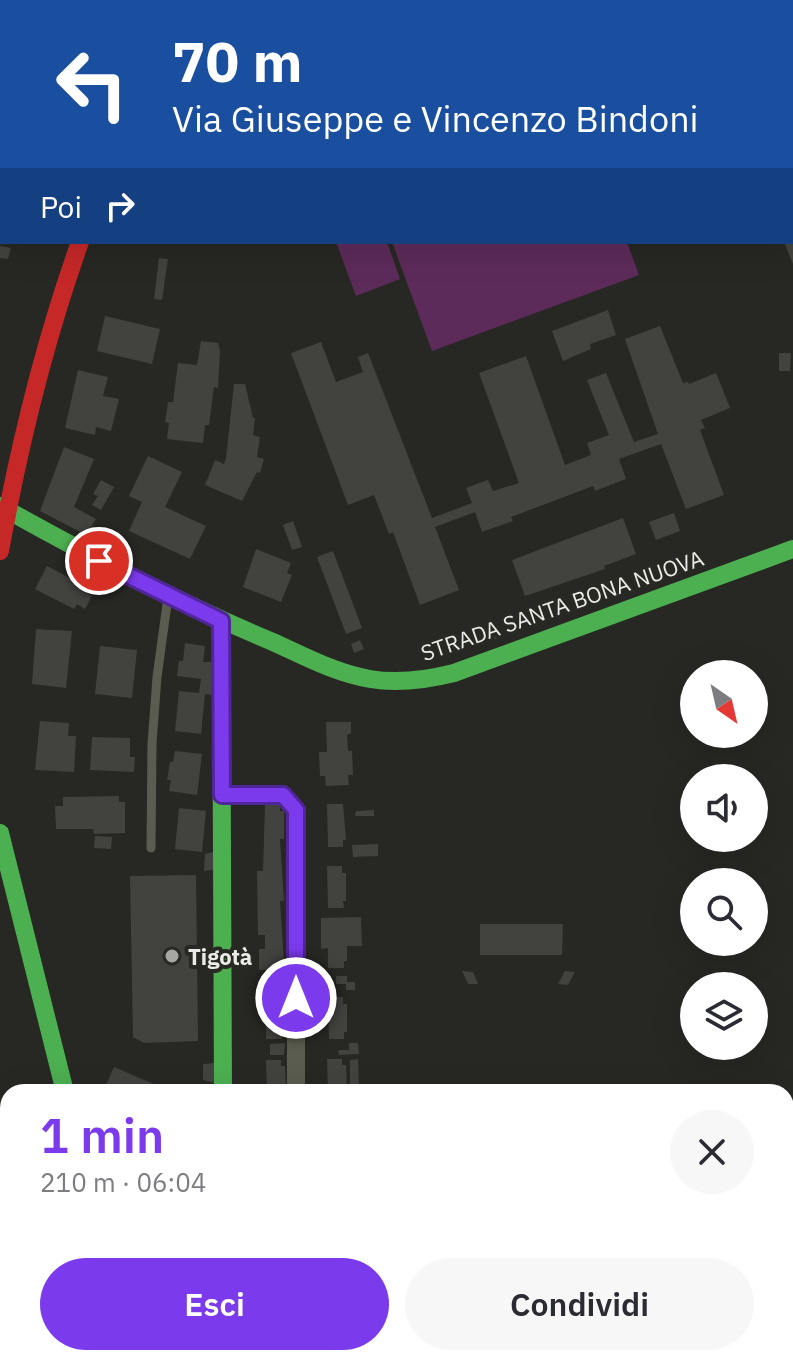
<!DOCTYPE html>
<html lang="it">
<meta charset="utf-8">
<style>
body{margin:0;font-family:"IBM Plex Sans",sans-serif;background:#f7f7f7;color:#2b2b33;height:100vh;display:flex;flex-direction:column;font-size:30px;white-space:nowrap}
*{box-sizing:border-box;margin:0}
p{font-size:26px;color:#7c7c81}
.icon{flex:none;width:44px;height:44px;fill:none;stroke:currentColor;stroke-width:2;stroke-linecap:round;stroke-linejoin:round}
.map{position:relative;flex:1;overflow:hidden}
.details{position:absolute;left:0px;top:1084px;width:794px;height:282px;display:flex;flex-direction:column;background:#fff;border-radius:24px 24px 0 0;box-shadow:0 8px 32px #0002}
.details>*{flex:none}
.guide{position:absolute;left:0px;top:0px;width:794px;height:244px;box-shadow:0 8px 32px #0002;background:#1a4fa0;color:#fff;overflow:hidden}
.needle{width:52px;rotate:146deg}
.controls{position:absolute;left:680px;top:660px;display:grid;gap:16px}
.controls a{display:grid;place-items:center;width:88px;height:88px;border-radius:50%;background:#fff;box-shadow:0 8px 32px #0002;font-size:40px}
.pin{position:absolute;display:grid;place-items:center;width:68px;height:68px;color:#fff;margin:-34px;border:4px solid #fff;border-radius:50%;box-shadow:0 2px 8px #0007}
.me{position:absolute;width:88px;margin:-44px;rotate:0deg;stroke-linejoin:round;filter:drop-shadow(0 0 6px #0008)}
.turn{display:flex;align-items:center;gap:28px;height:168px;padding:0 40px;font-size:36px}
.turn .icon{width:104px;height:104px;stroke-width:2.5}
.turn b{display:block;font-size:56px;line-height:68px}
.then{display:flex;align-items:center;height:76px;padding:0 40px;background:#0003;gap:16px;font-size:30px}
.round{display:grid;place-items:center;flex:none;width:84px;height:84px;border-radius:42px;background:#f7f7f7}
.summary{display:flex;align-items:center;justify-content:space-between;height:136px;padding:0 40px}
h1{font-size:48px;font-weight:600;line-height:60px;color:#7c3aed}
.primary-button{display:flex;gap:16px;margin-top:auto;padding:16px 40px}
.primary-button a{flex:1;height:92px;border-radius:48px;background:#7c3aed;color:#fff;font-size:32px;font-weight:600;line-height:92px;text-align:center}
.primary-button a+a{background:#f7f7f7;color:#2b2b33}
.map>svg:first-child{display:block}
</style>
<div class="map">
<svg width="793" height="1365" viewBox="0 0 793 1365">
<defs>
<pattern id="forest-crowns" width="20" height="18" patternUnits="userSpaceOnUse" patternTransform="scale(2)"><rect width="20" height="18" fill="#5d2b5a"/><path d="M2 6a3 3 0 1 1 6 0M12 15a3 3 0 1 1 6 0" fill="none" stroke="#744a72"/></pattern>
</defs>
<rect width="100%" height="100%" fill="#272823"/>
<!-- forest -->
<polygon fill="url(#forest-crowns)" points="379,1358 471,1358 494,1365 376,1365"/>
<!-- park -->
<g fill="#5d2b5a">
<polygon points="336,242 387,242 400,279 356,296"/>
<polygon points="392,242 627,242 639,275 432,351"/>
</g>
<!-- building -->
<g fill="#42423f">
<polygon points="784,242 793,242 793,264"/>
<polygon points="0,246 11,248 8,259 0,258"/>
<polygon points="159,258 168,259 162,300 154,299"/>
<polygon points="608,310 616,335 590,344 591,349 563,361 552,331"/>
<polygon points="105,316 160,329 152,364 97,351"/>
<polygon points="660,326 683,383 688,382 689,384 716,373 730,408 701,420 705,428 700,430 724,495 686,509 661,444 619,459 626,479 595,491 593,486 511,517 513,521 482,532 475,512 435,527 459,590 420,605 393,532 389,534 374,495 348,505 291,353 321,342 336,382 363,372 358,357 368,353 432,518 472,503 466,488 488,480 493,491 519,483 479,373 526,356 565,465 591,455 587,443 609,435 587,380 606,373 634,442 658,434 625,339"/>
<polygon points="201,341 218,343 220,351 218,388 214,387 209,425 205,425 203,443 167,439 169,423 165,422 168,402 173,402 178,363 197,365"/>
<polygon points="779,353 791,353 790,371 779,371"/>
<polygon points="78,370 108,377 103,396 119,399 111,431 96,427 95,435 65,428"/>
<polygon points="234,384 245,384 253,418 255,418 253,435 260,437 257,457 264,459 260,473 257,472 242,501 205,485 215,460 224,464 226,458"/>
<polygon points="64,447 94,459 74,507 96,519 86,535 40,511"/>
<polygon points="148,456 182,472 165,507 206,526 190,559 129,531 142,502 129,496"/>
<polygon points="101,480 114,487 101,510 92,505 98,496 93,494"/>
<polygon points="674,513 680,531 656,540 649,522"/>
<polygon points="623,518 636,554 604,566 605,569 525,596 512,560"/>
<polygon points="293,521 302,547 292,550 283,525"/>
<polygon points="256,549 291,563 287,573 292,575 281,602 243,587"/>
<polygon points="333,551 362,628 346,634 317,557"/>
<polygon points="47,566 85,586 83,591 92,596 85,609 77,604 74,609 35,589"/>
<polygon points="495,627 499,638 486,642 483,631"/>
<polygon points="36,629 72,631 66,688 32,684"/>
<polygon points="360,640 364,649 354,653 351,644"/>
<polygon points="185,643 205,646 203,662 212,662 212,695 205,694 201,734 175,731 179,691 199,693 201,679 177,676 179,661 183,661"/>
<polygon points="100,646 137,650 132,698 95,694"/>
<polygon points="40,721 69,723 68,736 76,736 74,772 35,770"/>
<polygon points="326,722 351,722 351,733 347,735 348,751 352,751 353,775 348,775 349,785 326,786 325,776 320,776 319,752 327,752"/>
<polygon points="92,737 130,738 130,757 135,757 134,772 90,770"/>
<polygon points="175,751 202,754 197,795 169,791 171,780 167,780 170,762 173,762"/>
<polygon points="119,796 119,802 125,802 125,833 94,834 93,829 56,829 55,806 63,806 63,797"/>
<polygon points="265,804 280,804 280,811 284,811 284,839 280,839 284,901 280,901 284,963 282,963 281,970 259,970 259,949 265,949 265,935 258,935 257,871 263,871"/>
<polygon points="327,804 343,804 346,840 343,840 343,847 328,847"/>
<polygon points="179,808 206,811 202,852 175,849"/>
<polygon points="374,810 374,816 355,816 356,811"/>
<polygon points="95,836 112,837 111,849 94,848"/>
<polygon points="378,844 378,856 353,857 352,845"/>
<polygon points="213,852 213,870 204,871 205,854"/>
<polygon points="327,866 342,866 342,873 346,873 346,901 343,901 344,908 328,908"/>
<polygon points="196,875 198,1041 144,1043 133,1037 130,876"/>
<polygon points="361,917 362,946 347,946 347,961 344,961 344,968 328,968 328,948 321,949 321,918"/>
<polygon points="480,924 563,924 562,955 480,955"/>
<polygon points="462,971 473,972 478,984 468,984"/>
<polygon points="565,971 575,972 568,985 558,984"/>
<polygon points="336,976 347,976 347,982 355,982 355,990 346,990 346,984 336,984"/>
<polygon points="288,977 289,990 280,989 280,1004 284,1004 285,1032 282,1032 282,1039 266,1039 267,978"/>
<polygon points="343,997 343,1004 347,1004 347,1032 344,1032 344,1039 329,1039 328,998"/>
<polygon points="285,1043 284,1055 270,1055 270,1044"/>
<polygon points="349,1043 358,1043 359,1054 339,1055 338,1050 349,1050"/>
<polygon points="327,1059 342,1059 342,1065 346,1065 347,1092 328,1092"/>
<polygon points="358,1059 359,1084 350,1086 350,1060"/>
<polygon points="266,1060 281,1060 281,1066 285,1066 286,1092 267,1092"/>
<polygon points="215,1063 215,1083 203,1080 203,1064"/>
<polygon points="114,1067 149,1082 174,1092 103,1092"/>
<rect x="121" y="1358" width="34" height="7"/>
<polygon points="175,1358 215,1358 203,1365 175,1365"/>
<polygon points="259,1358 278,1359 278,1365 259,1365"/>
</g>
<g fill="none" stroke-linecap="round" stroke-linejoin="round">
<!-- lane -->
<polyline stroke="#5a5c50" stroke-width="9" points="151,848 152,744 157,677 168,597"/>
<!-- street -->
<g stroke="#5a5c50" stroke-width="18">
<polyline points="792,57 793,50"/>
<polyline points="792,70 793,77"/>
<polyline points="222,795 283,795 296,810 296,1092"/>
<polyline points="226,1358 226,1363"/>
</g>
<!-- fast -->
<g stroke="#4caf50" stroke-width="18">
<path d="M0 506C89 556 179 603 273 642 304 656 335 673 370 679 398 684 426 680 454 673L793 549"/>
<polyline points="221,621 223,1092"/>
<polyline points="0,833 65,1092"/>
<polyline points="74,1365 75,1358"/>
</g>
<!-- slow -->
<polyline stroke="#ffc107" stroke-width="18" points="170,2 171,0"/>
<!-- jam -->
<path stroke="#c62828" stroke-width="18" d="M0 551C19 446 44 343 80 242"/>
</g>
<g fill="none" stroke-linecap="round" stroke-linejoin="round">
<defs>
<polyline id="route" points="99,561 221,621 222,795 283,795 296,810 296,998"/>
</defs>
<!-- route casing -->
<use href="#route" stroke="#51269a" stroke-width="20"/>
<!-- route -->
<use href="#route" stroke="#7c3aed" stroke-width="14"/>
</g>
<!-- markers -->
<circle fill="#a6a7a2" stroke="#282922" stroke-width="3" cx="172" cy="956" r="8"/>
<g text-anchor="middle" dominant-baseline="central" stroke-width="8" stroke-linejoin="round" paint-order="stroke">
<!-- street labels -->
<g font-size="22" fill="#ebece7" stroke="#282922">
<text transform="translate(562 605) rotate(-19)">STRADA SANTA BONA NUOVA</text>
</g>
<!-- poi labels -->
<g font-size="22" font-weight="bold" fill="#ebece7" stroke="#282922" text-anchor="start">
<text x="188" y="956">Tigotà</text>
</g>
</g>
</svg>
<div class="controls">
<a><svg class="needle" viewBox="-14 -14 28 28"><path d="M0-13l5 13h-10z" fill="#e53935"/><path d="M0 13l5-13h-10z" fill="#7c7c81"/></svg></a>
<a><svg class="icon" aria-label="sound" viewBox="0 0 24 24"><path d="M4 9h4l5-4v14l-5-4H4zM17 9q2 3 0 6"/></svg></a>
<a><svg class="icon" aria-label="search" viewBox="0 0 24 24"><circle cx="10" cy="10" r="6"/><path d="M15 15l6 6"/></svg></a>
<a><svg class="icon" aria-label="layers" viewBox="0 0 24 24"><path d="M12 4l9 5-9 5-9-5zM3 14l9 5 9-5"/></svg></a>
</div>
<div class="pin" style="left:99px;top:561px;background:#d93025"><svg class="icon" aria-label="arrive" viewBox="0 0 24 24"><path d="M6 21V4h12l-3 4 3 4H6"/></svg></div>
<svg class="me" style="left:296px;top:998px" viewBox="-20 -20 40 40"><circle r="17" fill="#7c3aed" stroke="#fff" stroke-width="3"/><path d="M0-11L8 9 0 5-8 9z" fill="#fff"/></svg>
<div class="guide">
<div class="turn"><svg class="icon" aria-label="left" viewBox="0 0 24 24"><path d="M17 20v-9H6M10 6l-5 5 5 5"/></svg><div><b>70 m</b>Via Giuseppe e Vincenzo Bindoni</div></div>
<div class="then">Poi<svg class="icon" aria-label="right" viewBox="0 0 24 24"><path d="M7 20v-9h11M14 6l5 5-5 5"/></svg></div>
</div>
<section class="details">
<div class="summary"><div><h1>1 min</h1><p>210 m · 06:04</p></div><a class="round"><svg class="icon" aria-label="close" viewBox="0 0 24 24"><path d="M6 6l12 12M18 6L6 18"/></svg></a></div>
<div class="primary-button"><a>Esci</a><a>Condividi</a></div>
</section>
</div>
